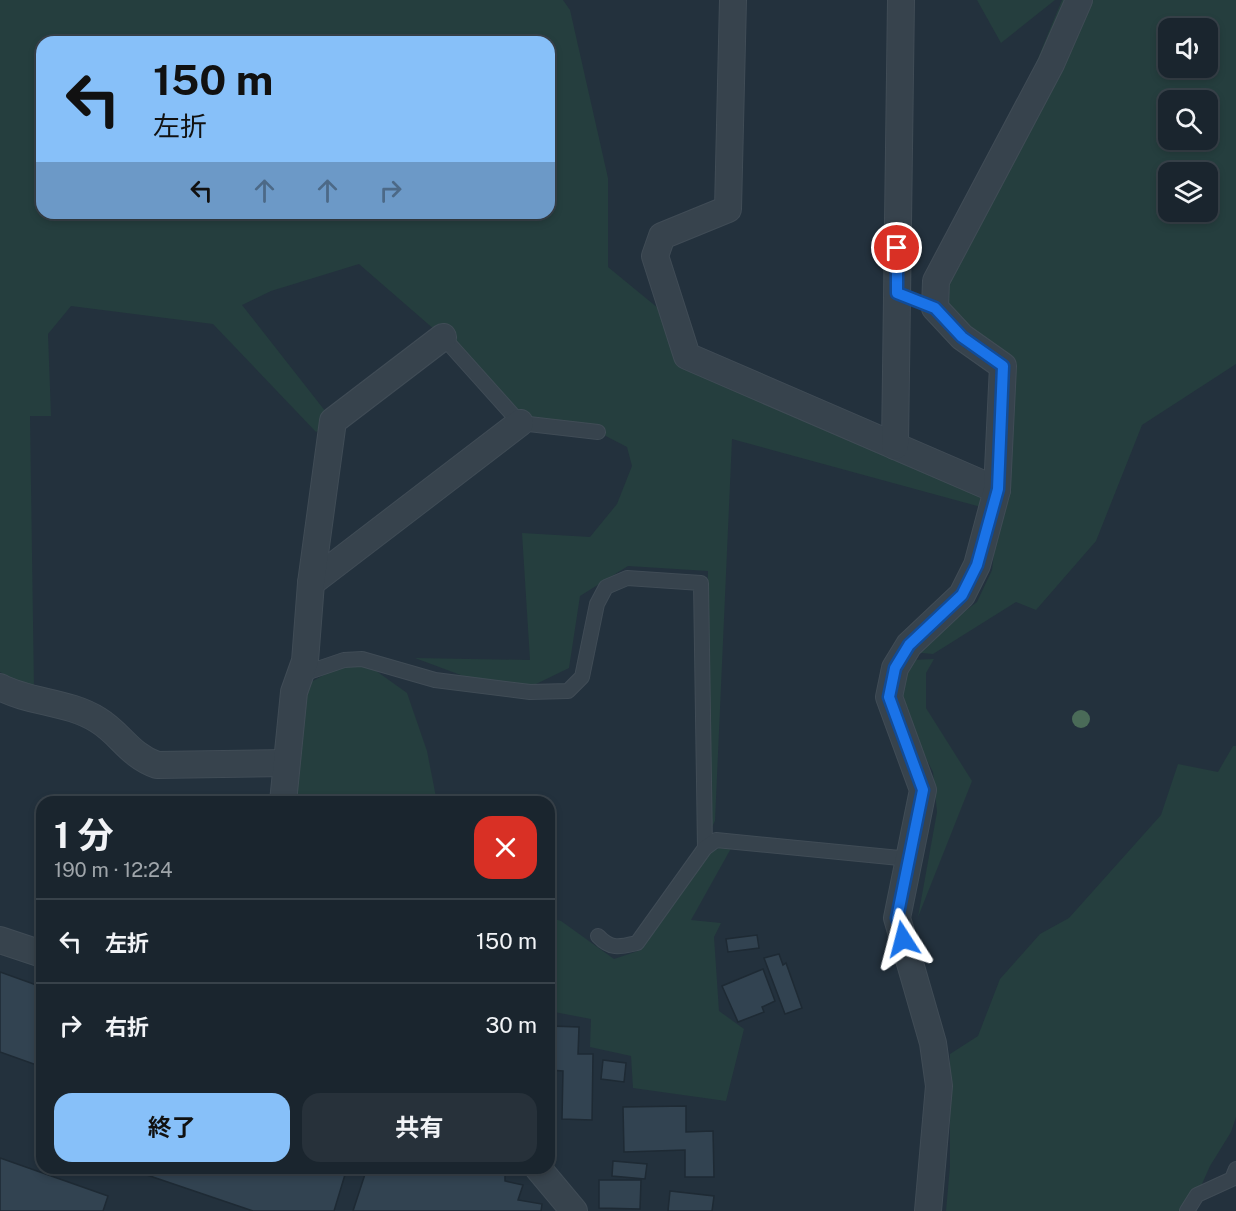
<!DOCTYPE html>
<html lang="ja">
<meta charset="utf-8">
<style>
body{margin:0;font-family:"Public Sans","Noto Sans JP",sans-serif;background:#27313a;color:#f1f3f6;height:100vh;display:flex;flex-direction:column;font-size:22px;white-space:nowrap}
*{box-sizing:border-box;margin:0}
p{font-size:20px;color:#9fa5aa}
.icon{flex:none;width:33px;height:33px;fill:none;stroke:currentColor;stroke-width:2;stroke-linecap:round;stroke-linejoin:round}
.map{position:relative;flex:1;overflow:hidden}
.drawer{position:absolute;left:36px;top:796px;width:519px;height:378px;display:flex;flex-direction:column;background:#1a252e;border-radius:18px;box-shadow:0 3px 9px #0003,0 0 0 2px #38424a}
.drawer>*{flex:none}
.hud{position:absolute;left:36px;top:36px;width:519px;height:183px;border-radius:18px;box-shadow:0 3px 9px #0003,0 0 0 2px #38424a;background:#87c0f9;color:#111;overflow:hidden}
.buttons{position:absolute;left:1158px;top:18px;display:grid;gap:12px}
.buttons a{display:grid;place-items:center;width:60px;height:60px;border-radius:12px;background:#1a252e;box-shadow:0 3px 9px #0003,0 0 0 2px #38424a;font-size:30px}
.pin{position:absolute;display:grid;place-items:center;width:51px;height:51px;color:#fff;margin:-26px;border:3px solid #fff;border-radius:50%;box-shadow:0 2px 6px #0007}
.me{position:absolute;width:66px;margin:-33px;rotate:351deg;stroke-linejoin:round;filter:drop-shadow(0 0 4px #0008)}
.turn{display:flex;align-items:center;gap:21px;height:126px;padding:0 18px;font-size:27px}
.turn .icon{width:78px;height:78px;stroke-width:2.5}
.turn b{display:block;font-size:42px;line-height:51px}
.lanes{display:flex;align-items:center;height:57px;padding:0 18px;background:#0003;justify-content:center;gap:30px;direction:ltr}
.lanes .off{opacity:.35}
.round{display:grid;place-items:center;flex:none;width:63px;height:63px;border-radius:18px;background:#27313a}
.overview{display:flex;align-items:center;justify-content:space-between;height:102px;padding:0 18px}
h1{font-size:36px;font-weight:700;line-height:45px}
.primary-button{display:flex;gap:12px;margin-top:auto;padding:12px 18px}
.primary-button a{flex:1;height:69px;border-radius:18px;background:#87c0f9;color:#111;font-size:24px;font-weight:700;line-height:69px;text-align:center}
.primary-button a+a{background:#27313a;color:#f1f3f6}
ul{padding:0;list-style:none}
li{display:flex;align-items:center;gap:18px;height:84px;padding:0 18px;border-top:2px solid #38424a}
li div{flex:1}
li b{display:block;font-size:22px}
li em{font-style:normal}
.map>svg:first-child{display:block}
</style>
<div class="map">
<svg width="1236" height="1211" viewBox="0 0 1236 1211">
<rect width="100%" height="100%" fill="#23313d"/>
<!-- green -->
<g fill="#253e3e" fill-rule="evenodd">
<path d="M0 0H563L570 10 608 178V267L675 322 687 356 980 482 981 507 732 439 715 821 705 841 703 715 708 571 628 566 580 596 569 668 534 685 466 677 415 658 530 660 522 533 590 537 617 504 632 466 627 447 598 432 522 423 443 337 359 264 271 291 242 305 333 421 316 432 213 324 71 306 48 334 51 416H30L34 690 0 672ZM42 42H549V213H42Z"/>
<polygon points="977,0 1055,0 1001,43"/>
<path d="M1062 0H1236V364L1142 425 1096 541 1036 610 1016 602 933 654 912 652 977 602 992 570 1016 365 935 308ZM1168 28H1208V68H1168ZM1168 100H1208V140H1168ZM1168 172H1208V212H1168Z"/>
<polygon points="934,659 926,673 926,708 972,781 918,917 937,812 933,772 907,721 898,693 911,660"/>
<polygon points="342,665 372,668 407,693 427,751 437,802 283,802 297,720 311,682"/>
<polygon points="1233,746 1236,746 1236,1117 1231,1132 1210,1166 1190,1211 946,1211 950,1166 950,1054 978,1036 1000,979 1040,934 1069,918 1161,815 1178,764 1218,772"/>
<polygon points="734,843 691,920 721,923 714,937 719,1011 744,1029 726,1101 633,1088 631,1056 590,1047 591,1019 549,1011 549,917 561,921 614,959 641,950 707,853"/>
</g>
<!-- building -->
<g fill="#324351" stroke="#1e2a34" stroke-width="1.5">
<polygon points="757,935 759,948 728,952 726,939"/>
<polygon points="779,954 783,965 786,963 802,1008 785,1014 764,958"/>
<polygon points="763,969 775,1001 762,1007 764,1012 738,1022 722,986"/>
<polygon points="0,972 42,987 42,1067 0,1052"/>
<polygon points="549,1026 579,1027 578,1054 593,1054 592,1120 562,1119 563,1071 549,1070"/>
<polygon points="603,1060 626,1063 624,1082 601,1079"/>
<polygon points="686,1106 686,1132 713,1131 714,1177 685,1177 685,1150 624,1152 623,1107"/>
<polygon points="0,1158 108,1196 103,1211 0,1211"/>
<polygon points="613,1161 647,1164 645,1179 612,1176"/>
<polygon points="146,1168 347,1168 334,1211 253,1211 144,1174"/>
<polygon points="367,1168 505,1168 505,1181 523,1185 518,1200 542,1204 541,1211 353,1211"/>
<polygon points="599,1180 641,1180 640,1209 599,1208"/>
<polygon points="670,1191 714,1196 712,1211 668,1211"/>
</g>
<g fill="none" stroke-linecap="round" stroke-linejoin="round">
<defs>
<g id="lane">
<polyline points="443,337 520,423 598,432"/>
<polyline points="300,675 344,660 362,659 435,680 530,692 568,691 582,677 597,604 606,587 627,578 701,583 705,848"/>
<path d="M598 936C611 950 620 947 637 943L705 848 716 840 910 859"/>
<polyline points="1187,1211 1197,1195 1232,1179 1236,1169"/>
</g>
<g id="street">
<polyline points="733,0 728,209 662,236 655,256 687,356 997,490"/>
<polyline points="895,446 901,0"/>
<polyline points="311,583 520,423"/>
<path d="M0 687C30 703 68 701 98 720 121 734 129 755 157 765L286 763"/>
<polyline points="283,802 294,692 305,661 311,583 333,421 443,337"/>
<polyline points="0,940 42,954"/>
<polyline points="538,1168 574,1211"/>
<polyline points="928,1211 939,1086 933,1043 897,918 923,790 889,697 895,668 909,645 962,595 977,565 997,490 1003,366 962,337 935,308 936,281 1051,64 1079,0"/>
</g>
</defs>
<!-- lane casing -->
<use href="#lane" stroke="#404c56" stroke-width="16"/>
<!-- street casing -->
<use href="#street" stroke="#404c56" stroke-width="28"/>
<!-- lane -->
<use href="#lane" stroke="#37434d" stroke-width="14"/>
<!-- street -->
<use href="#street" stroke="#37434d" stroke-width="26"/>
</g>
<!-- trees -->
<circle fill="#4a6b58" cx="1081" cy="719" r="9"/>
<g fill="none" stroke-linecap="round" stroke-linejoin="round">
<defs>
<polyline id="route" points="897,248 897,293 935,308 962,337 1003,366 998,489 977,565 962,595 909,645 895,668 889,697 923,790 897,918 903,939"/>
</defs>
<!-- route casing -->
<use href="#route" stroke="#114b97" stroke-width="15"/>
<!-- route -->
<use href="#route" stroke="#1a73e8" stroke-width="10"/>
</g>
</svg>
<div class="buttons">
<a><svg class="icon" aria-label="sound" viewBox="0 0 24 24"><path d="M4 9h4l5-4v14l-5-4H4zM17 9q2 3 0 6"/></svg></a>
<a><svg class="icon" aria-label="search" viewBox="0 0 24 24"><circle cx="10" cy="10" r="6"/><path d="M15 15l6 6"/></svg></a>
<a><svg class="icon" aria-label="layers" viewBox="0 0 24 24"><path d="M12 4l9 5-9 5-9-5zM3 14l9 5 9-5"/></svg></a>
</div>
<div class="pin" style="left:897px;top:248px;background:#d93025"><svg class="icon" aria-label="arrive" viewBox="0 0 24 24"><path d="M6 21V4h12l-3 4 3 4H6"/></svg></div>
<svg class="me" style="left:903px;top:939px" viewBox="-20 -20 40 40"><path d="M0-17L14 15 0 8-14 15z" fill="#1a73e8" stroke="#fff" stroke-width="4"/></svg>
<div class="hud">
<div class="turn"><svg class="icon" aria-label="left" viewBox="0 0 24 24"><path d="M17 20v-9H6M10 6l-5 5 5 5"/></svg><div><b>150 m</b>左折</div></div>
<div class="lanes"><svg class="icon" aria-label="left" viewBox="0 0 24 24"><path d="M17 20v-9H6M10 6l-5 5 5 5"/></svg><svg class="icon off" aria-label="ahead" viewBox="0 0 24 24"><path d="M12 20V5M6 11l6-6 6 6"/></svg><svg class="icon off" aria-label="ahead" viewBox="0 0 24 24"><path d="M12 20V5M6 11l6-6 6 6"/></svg><svg class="icon off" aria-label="right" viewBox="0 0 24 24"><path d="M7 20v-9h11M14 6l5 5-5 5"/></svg></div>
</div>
<section class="drawer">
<div class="overview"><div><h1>1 分</h1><p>190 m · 12:24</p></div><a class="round" style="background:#d93025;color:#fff"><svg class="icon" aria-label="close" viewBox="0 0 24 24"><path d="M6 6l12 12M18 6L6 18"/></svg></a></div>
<ul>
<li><svg class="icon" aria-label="left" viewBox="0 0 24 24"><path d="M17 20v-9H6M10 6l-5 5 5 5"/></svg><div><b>左折</b></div><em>150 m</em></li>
<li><svg class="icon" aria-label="right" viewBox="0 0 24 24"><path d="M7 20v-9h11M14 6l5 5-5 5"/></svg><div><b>右折</b></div><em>30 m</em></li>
</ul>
<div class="primary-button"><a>終了</a><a>共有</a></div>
</section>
</div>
